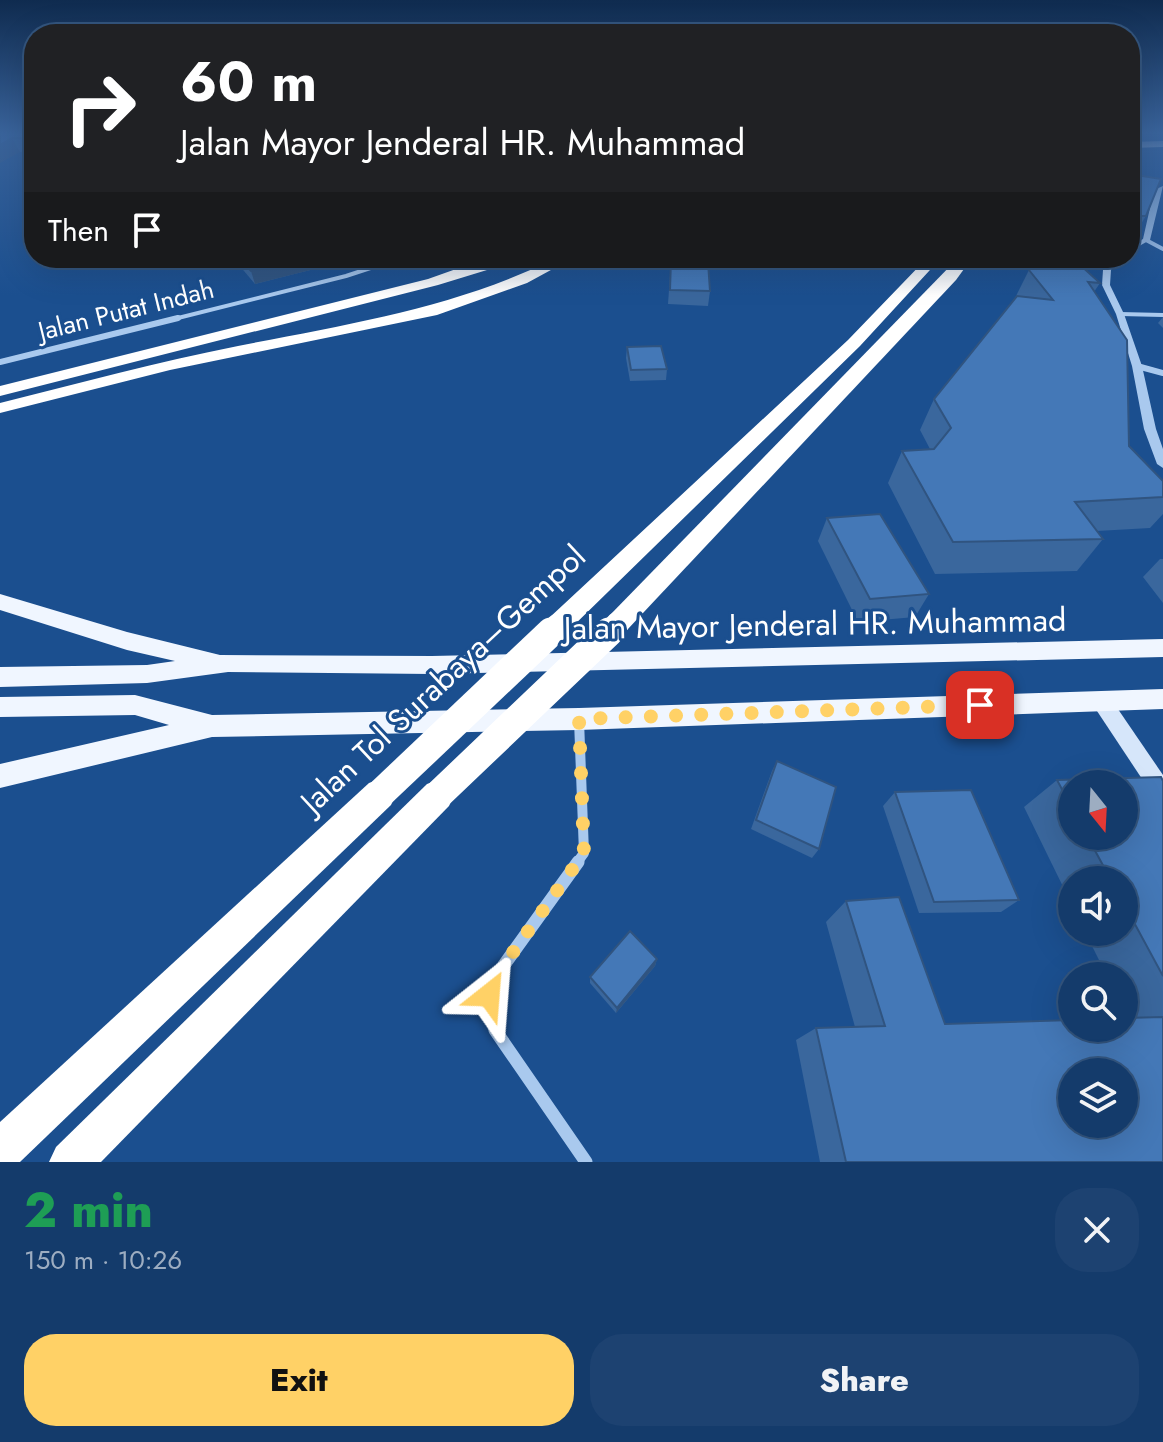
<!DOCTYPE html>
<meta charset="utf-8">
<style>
body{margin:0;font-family:Jost,sans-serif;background:#1d4271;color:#f1f3f6;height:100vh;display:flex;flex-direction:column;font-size:30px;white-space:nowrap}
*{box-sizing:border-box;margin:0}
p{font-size:26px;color:#9dadc1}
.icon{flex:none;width:44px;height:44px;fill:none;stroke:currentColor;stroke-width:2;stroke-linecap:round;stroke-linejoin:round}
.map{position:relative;height:1162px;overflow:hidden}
.details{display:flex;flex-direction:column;background:#143b6b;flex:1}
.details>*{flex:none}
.hud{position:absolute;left:24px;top:24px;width:1116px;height:244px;border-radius:32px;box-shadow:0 8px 32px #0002,0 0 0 2px #33557e;background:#202124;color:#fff;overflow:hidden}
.needle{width:52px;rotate:162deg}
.tools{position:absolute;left:1058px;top:770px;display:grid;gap:16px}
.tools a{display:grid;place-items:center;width:80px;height:80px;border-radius:50%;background:#143b6b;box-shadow:0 8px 32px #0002,0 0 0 2px #33557e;font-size:40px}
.pin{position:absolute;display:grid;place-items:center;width:68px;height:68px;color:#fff;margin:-34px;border-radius:16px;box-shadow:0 4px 12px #0006}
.me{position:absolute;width:88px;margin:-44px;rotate:28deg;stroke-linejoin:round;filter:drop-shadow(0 0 6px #0008)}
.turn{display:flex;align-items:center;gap:28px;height:168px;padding:0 24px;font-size:36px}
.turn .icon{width:104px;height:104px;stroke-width:2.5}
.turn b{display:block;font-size:56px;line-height:68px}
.then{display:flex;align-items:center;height:76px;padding:0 24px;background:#0003;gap:16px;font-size:30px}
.round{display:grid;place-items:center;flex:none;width:84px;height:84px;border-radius:32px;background:#1d4271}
.head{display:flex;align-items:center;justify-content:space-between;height:136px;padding:0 24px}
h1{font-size:48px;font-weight:800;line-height:60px;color:#1e9e55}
.cta{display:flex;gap:16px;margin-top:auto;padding:16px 24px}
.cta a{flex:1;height:92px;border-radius:32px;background:#ffd166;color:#111;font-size:32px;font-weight:800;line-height:92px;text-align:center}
.cta a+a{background:#1d4271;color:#f1f3f6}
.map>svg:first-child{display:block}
</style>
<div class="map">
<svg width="1163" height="1162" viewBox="0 0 1163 1162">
<rect width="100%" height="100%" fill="#1b4f8f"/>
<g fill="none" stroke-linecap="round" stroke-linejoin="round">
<!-- minor-far3 -->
<g stroke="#a9c9ee" stroke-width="4">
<polyline points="1146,240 1163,249"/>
<polyline points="1120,314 1163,315"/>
<polyline points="170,320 346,276 401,258"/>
</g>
<!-- minor-far2 -->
<g stroke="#a9c9ee" stroke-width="6">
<polyline points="0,362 178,318"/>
<polyline points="1137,366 1163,373"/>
</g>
<!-- minor-far1 -->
<polyline stroke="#a9c9ee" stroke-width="10" points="576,864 584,853 579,720"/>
<!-- minor -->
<polyline stroke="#a9c9ee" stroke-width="13" points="578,862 491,983 489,1007 495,1030 586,1162"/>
<!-- tertiary -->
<g fill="#a9c9ee" fill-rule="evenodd">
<polygon points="1163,186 1150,240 1130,251 1130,246 1143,239 1154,190"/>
<polygon points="1109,258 1117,258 1111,270 1110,285 1124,314 1142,366 1156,429 1163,449 1163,468 1157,464 1144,429 1132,366 1116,314 1102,285 1103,270"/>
</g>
<!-- secondary -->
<polygon fill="#d6e6fa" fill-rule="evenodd" points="1102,694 1109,696 1163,775 1163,803 1156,800 1095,708 1093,702 1095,696"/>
<!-- primary -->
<g fill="#f0f6ff" fill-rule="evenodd">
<polygon points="0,594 127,632 220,655 432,656 1163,639 1163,657 432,674 228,672 147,683 0,687 0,667 147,665 175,661 127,650 0,610"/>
<polygon points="1163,689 1163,709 579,730 212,737 0,788 0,764 169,725 135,715 0,717 0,697 135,695 212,715 579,708"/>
</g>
<!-- motorway -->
<g fill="#fff" fill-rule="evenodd">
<polygon points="1163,141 1163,147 1130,148 1130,142"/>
<polygon points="487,258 503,258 487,270 438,285 0,396 0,386 428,279"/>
<path d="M556 258H573L527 283 437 315 170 370 0 413V403C79 383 158 362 238 346 348 324 455 308 556 258Z"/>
<polygon points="927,258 941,258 860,346 567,632 558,635 549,632 545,625 549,618 848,340"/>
<polygon points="958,258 972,258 956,280 627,630 618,633 609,630 605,623 609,616"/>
<polygon points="380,779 391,783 396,794 391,805 20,1162 0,1162 0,1122 369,783"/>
<polygon points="438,780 449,784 454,795 449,806 101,1162 49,1162 56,1147 427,784"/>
</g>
<!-- motorway-bridge-far1 -->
<g stroke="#fff" stroke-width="23">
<polyline points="549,634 558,625"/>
<polyline points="607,634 618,623"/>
</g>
<!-- motorway-bridge -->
<g stroke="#fff" stroke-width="29">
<polyline points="380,794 551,632"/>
<polyline points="438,795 609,632"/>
</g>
</g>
<!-- wall -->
<g fill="#3a679d" fill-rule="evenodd">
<polygon points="0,132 34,132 29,152 20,152"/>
<polygon points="1130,174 1146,216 1130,241"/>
<polygon points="233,258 341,258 342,262 255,284"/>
<polygon points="671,260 710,291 708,306 668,304"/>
<polygon points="1078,263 1100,283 1094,292 1129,446 1163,481 1163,514 1150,528 1097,531 1103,539 1077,571 935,574 888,483 902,451 930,449 920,430 934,399 1015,298 1029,270"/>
<polygon points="1163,317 1163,328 1158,323"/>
<polygon points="627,347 667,369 666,380 630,381 626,358"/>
<polygon points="827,518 929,594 915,617 858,622 818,541"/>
<polygon points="1160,559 1163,559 1163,603 1143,577"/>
<polygon points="777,761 819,849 812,858 751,829 772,771"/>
<path d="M1057 780 1163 781V1162H820L796 1040 816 1028 855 1027 826 922 846 901 945 1024 1128 1018 1124 1011V976H1107L1085 932H1124V880H1072V905L1024 807ZM1072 784 1124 836H1072Z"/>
<polygon points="895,792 1019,900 1001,912 919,913 883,806"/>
<polygon points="657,959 655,966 616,1013 590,983 590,977"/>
</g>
<!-- shaded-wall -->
<g fill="#305480">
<polygon points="33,132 34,132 34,149 29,152 22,138"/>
<polygon points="12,138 20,152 0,163 0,145"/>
<polygon points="307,258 341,258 342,262 255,284 251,271"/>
<polygon points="657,959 655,966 616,1013 617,1008"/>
</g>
<!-- building -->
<g fill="#4478b7" stroke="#305480" stroke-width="2" fill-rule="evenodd">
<polygon points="0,132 33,132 22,138 12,138 0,145"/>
<polygon points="1130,174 1161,179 1146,216 1130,216"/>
<polygon points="239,258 307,258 251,271"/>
<polygon points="1036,258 1081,258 1078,263 1100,283 1088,282 1127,340 1129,446 1163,481 1163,497 1075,502 1103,539 953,542 902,451 934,449 951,428 934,399 1017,296 1053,300 1029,270"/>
<polygon points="671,260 708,262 710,291 670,290"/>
<polygon points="661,346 667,369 631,370 627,347"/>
<polygon points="880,514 929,594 870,599 827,518"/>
<polygon points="777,761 836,787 819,849 756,820"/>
<polygon points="1161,777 1163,781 1163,976 1124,904 1124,880 1111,880 1087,836 1124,836 1124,784 1072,784 1072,808 1057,780"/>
<polygon points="971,790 1019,900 934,902 895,792"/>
<path d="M899 897 945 1024 1072 1020V1028H1124V1018L1163 1017V1162H846L816 1028 885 1026 846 901ZM1072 1072H1124V1124H1072Z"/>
<polygon points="630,931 657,959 617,1008 590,977"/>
</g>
<!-- sky -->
<linearGradient id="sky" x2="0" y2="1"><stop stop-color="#0f2b4f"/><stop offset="0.45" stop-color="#39639b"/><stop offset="1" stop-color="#39639b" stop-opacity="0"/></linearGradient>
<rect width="1163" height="295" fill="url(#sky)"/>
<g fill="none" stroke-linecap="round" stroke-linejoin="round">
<!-- route -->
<polyline stroke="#ffd166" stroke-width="14" stroke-dasharray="0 25.2" points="489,995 491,983 584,853 579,719 980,705"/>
</g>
<g text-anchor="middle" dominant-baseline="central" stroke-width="6" stroke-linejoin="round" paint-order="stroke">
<!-- far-street labels -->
<g font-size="26" fill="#fff" stroke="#1b4f8f">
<text transform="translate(126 310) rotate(-14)">Jalan Putat Indah</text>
</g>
<!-- street labels -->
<g font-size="32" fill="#fff" stroke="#1b4f8f">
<text transform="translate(815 624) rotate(-1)">Jalan Mayor Jenderal HR. Muhammad</text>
<text transform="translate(443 679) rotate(-43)">Jalan Tol Surabaya–Gempol</text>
</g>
</g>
</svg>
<div class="tools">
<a><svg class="needle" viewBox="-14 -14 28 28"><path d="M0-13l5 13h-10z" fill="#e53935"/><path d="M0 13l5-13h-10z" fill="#9dadc1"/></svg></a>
<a><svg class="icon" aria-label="sound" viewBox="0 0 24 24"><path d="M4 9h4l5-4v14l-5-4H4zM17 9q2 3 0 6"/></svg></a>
<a><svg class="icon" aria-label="search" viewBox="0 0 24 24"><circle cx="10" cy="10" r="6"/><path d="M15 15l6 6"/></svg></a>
<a><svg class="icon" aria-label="layers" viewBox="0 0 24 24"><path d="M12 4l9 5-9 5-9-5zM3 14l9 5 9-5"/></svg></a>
</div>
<div class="pin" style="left:980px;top:705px;background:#d93025"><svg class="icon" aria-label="arrive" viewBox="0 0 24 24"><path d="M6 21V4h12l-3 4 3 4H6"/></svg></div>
<svg class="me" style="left:489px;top:995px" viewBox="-20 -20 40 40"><path d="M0-17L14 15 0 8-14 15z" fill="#ffd166" stroke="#fff" stroke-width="4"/></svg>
<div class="hud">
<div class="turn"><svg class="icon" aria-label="right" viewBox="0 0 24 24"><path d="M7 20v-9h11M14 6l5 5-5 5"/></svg><div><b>60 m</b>Jalan Mayor Jenderal HR. Muhammad</div></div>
<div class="then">Then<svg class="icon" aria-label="arrive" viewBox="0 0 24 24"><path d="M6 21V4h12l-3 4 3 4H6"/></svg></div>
</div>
</div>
<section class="details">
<div class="head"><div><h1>2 min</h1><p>150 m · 10:26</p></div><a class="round"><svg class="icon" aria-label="close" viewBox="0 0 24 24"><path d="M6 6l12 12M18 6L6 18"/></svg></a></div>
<div class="cta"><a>Exit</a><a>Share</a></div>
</section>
